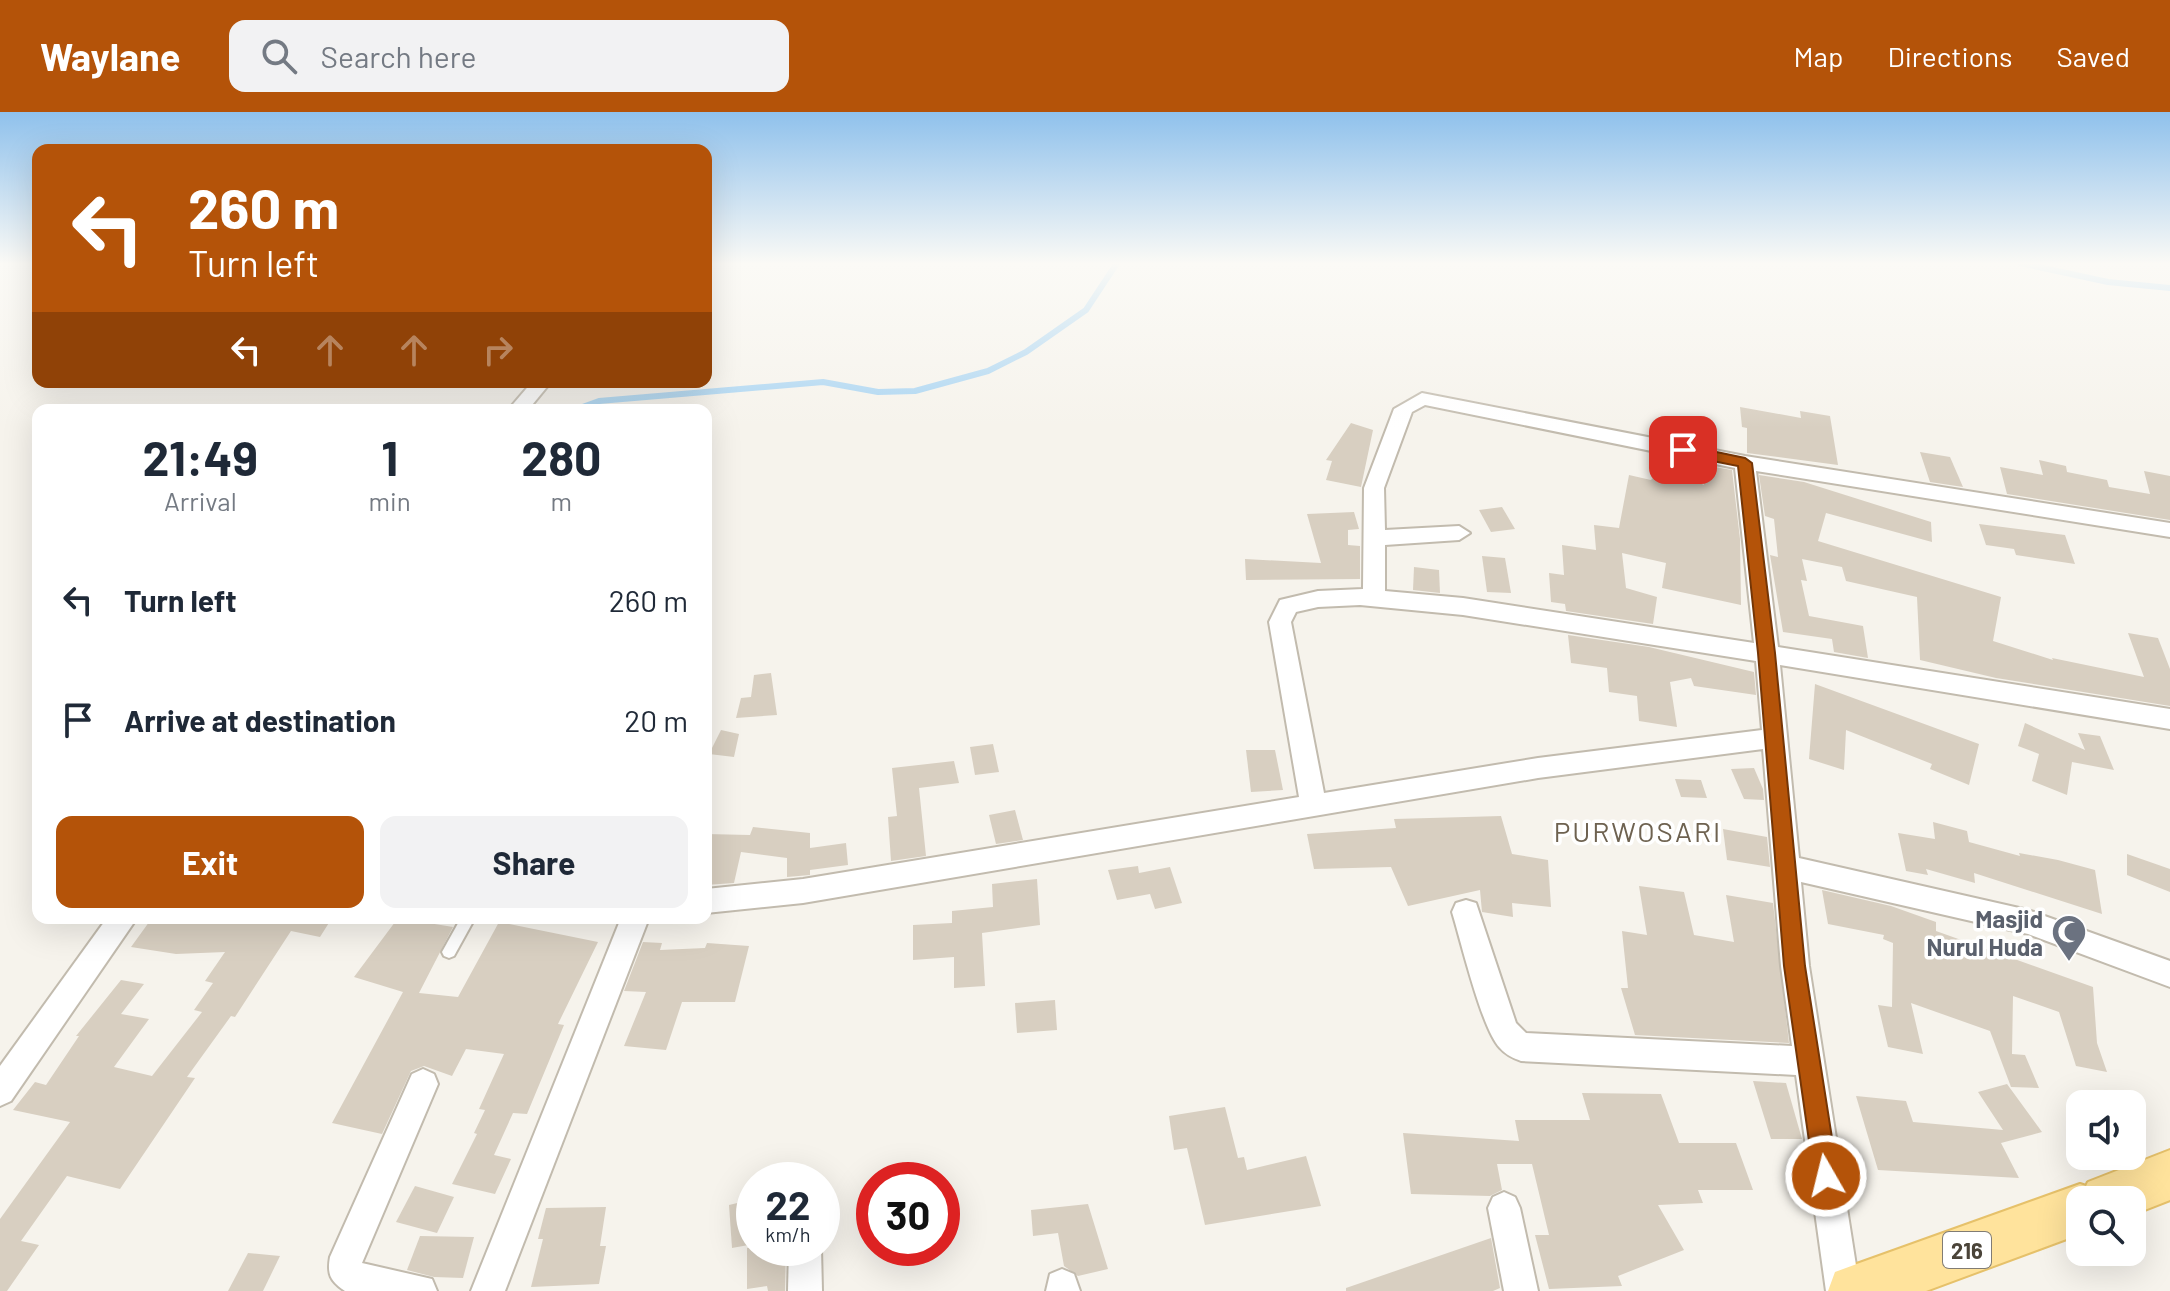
<!DOCTYPE html>
<style>
body{margin:0;font-family:Barlow,sans-serif;background:#f2f2f3;color:#1f2937;height:100vh;display:flex;flex-direction:column;font-size:30px;white-space:nowrap}
*{box-sizing:border-box;margin:0}
p{font-size:26px;color:#747a83}
.icon{flex:none;width:44px;height:44px;fill:none;stroke:currentColor;stroke-width:2;stroke-linecap:round;stroke-linejoin:round}
.map{position:relative;flex:1;overflow:hidden}
.drawer{position:absolute;left:32px;top:292px;width:680px;height:520px;display:flex;flex-direction:column;background:#fff;border-radius:16px;box-shadow:0 8px 32px #0002}
.drawer>*{flex:none}
.guide{position:absolute;left:32px;top:32px;width:680px;height:244px;border-radius:16px;box-shadow:0 8px 32px #0002;background:#b45309;color:#fff;overflow:hidden}
.controls{position:absolute;left:2066px;top:978px;display:grid;gap:16px}
.controls a{display:grid;place-items:center;width:80px;height:80px;border-radius:16px;background:#fff;box-shadow:0 8px 32px #0002;font-size:40px}
.speed{position:absolute;left:736px;top:1050px;display:flex;gap:16px;font-size:40px;font-weight:700;text-align:center}
.speed>*{display:grid;place-content:center;width:104px;height:104px;border-radius:50%;background:#fff;box-shadow:0 8px 32px #0002;line-height:1}
.speed small{font-size:20px;font-weight:400}
.speed .limit{border:12px solid #d22;background:#fff;color:#111}
.pin{position:absolute;display:grid;place-items:center;width:68px;height:68px;color:#fff;margin:-34px;border-radius:16px;box-shadow:0 4px 12px #0006}
.me{position:absolute;width:88px;margin:-44px;rotate:352deg;stroke-linejoin:round;filter:drop-shadow(0 0 6px #0008)}
.turn{display:flex;align-items:center;gap:28px;height:168px;padding:0 24px;font-size:36px}
.turn .icon{width:104px;height:104px;stroke-width:2.5}
.turn b{display:block;font-size:56px;line-height:68px}
.lanes{display:flex;align-items:center;height:76px;padding:0 24px;background:#0003;justify-content:center;gap:40px;direction:ltr}
.lanes .off{opacity:.35}
.eta{display:flex;justify-content:space-evenly;align-items:center;height:136px;text-align:center}
.eta b{font-size:48px;font-weight:700;line-height:56px}
.cta{display:flex;gap:16px;margin-top:auto;padding:16px 24px}
.cta a{flex:1;height:92px;border-radius:16px;background:#b45309;color:#fff;font-size:32px;font-weight:700;line-height:92px;text-align:center}
.cta a+a{background:#f2f2f3;color:#1f2937}
ul{padding:0;list-style:none}
li{display:flex;align-items:center;gap:24px;height:120px;padding:0 24px}
li div{flex:1}
li b{display:block;font-size:30px}
li em{font-style:normal}
header{display:flex;align-items:center;gap:48px;box-sizing:border-box;height:112px;padding:0 40px;background:#b45309;color:#fff}
header strong{font-size:38px}
nav{display:flex;gap:44px;margin-inline-start:auto;font-size:28px}
.search{width:560px;height:72px;background:#f2f2f3;display:flex;align-items:center;gap:20px;box-sizing:border-box;padding:0 28px;border-radius:16px;color:#747a83;font-size:30px}
.map>svg:first-child{display:block}
</style>
<header>
<strong>Waylane</strong>
<div class="search"><svg class="icon" aria-label="search" viewBox="0 0 24 24"><circle cx="10" cy="10" r="6"/><path d="M15 15l6 6"/></svg>Search here</div>
<nav><a>Map</a><a>Directions</a><a>Saved</a></nav>
</header>
<div class="map">
<svg width="2170" height="1179" viewBox="0 0 2170 1179">
<rect width="100%" height="100%" fill="#f6f3ec"/>
<g fill="none" stroke-linecap="round" stroke-linejoin="round">
<!-- stream -->
<g stroke="#a9d4f2" stroke-width="6">
<polyline points="2020,151 2108,170 2170,176"/>
<polyline points="574,298 599,289 823,270 878,280 915,279 988,259 1026,240 1086,198 1117,151"/>
</g>
</g>
<!-- building -->
<g fill="#d8cfc1">
<polygon points="1740,295 1801,306 1800,299 1830,304 1838,353 1747,341 1747,316 1742,315"/>
<polygon points="1351,311 1373,318 1361,375 1326,368 1332,349 1326,348"/>
<polygon points="1920,340 1950,345 1963,375 1930,370"/>
<polygon points="2039,348 2066,354 2067,360 2107,368 2109,375 2150,382 2144,359 2170,364 2170,408 2007,382 2000,355 2043,363"/>
<polygon points="1703,353 1732,358 1740,427 1741,493 1662,476 1666,451 1622,441 1626,476 1657,485 1653,512 1566,499 1565,492 1551,490 1549,461 1564,463 1562,433 1596,438 1594,413 1619,416 1629,363 1651,368 1664,354 1704,373"/>
<polygon points="1759,363 1804,370 1931,410 1932,430 1826,401 1818,429 2001,485 1993,529 2053,548 2052,546 2144,565 2128,521 2158,526 2170,557 2170,594 1996,566 1920,548 1917,485 1846,469 1842,455 1802,447 1807,469 1801,468 1809,504 1863,514 1868,546 1834,540 1832,527 1783,520 1770,443 1778,445 1774,407 1765,404"/>
<polygon points="1502,395 1515,417 1491,420 1479,398"/>
<polygon points="1354,400 1359,417 1348,418 1348,433 1360,434 1360,467 1246,468 1245,447 1321,451 1307,402"/>
<polygon points="1979,412 2065,423 2075,452 2016,443 2014,437 1986,433"/>
<polygon points="1482,444 1505,446 1511,481 1487,480"/>
<polygon points="1414,455 1439,458 1440,481 1413,478"/>
<polygon points="1568,523 1649,535 1754,560 1756,583 1694,574 1691,566 1670,570 1677,615 1639,609 1637,584 1609,580 1607,556 1571,551"/>
<polygon points="771,561 777,603 736,606 741,586 751,585 754,563"/>
<polygon points="1815,572 1979,632 1969,673 1930,657 1932,652 1846,618 1844,658 1809,647"/>
<polygon points="2025,611 2085,638 2078,621 2100,624 2114,658 2072,650 2067,683 2032,669 2039,642 2018,634"/>
<polygon points="721,618 739,622 734,645 709,642"/>
<polygon points="993,632 999,660 975,663 970,635"/>
<polygon points="1246,638 1275,638 1283,678 1251,680"/>
<polygon points="954,649 959,671 919,676 926,744 891,749 888,705 897,704 892,656"/>
<polygon points="1754,656 1763,677 1764,688 1744,687 1731,657"/>
<polygon points="1675,667 1701,668 1707,686 1681,685"/>
<polygon points="1015,698 1023,728 996,732 989,703"/>
<polygon points="1501,704 1512,742 1548,748 1551,795 1512,791 1513,805 1482,800 1480,778 1408,794 1391,755 1314,757 1307,722 1396,716 1394,707"/>
<polygon points="1933,710 1967,719 1969,730 2020,744 2019,741 2058,748 2095,758 2102,802 1974,761 1975,771 1926,757 1928,763 1906,759 1898,721 1935,727"/>
<polygon points="753,715 810,721 810,736 846,731 848,753 810,758 810,763 787,765 787,746 741,740 734,771 706,773 706,722 750,723"/>
<polygon points="1723,717 1767,725 1770,755 1727,748"/>
<polygon points="2127,742 2170,757 2170,780 2127,763"/>
<polygon points="1138,754 1139,761 1170,755 1182,791 1155,797 1150,782 1117,788 1108,758"/>
<polygon points="1037,767 1040,813 982,821 985,874 954,876 954,845 913,848 913,813 952,811 952,799 993,795 992,772"/>
<polygon points="1639,774 1684,780 1694,823 1734,830 1726,783 1773,791 1789,931 1635,923 1621,876 1628,876 1622,819 1647,823"/>
<polygon points="1822,778 1891,794 1936,810 1936,819 2093,875 2097,931 2107,960 2076,954 2059,900 2013,884 2012,942 2025,943 2039,976 2011,975 1990,919 1911,891 1923,942 1888,935 1878,893 1892,895 1893,831 1883,827 1884,823 1828,812"/>
<polygon points="152,806 332,806 320,825 291,819 235,905 231,904 187,965 195,966 120,1077 67,1064 21,1129 39,1133 7,1179 0,1179 0,1107 70,1010 13,998 35,970 46,973 79,924 76,924 121,868 144,872 121,902 149,907 114,955 152,964 202,900 194,898 213,871 205,869 225,840 176,842 131,835"/>
<polygon points="398,806 453,815 419,881 458,885 499,810 598,830 558,912 564,913 527,1002 513,1001 494,1043 511,1047 495,1082 452,1072 477,1022 474,1021 485,998 479,997 504,942 466,937 452,964 424,954 411,959 382,1022 332,1011 403,880 354,865"/>
<polygon points="643,830 662,831 660,838 705,836 707,831 749,834 735,890 682,890 666,938 624,934 646,880 624,879"/>
<polygon points="1055,888 1057,918 1017,921 1015,891"/>
<polygon points="1753,969 1786,971 1802,1027 1771,1027"/>
<polygon points="2007,972 2042,1020 2001,1031 2019,1066 1878,1058 1856,984 1906,989 1913,1010 2003,1018 1978,980"/>
<polygon points="1582,981 1661,982 1679,1031 1736,1031 1753,1078 1698,1078 1703,1091 1658,1093 1684,1138 1618,1164 1622,1174 1549,1177 1535,1123 1549,1123 1532,1052 1497,1052 1502,1078 1490,1084 1411,1082 1403,1021 1519,1029 1515,1008 1590,1008"/>
<polygon points="1225,995 1238,1046 1244,1045 1247,1058 1306,1044 1321,1094 1205,1113 1187,1036 1174,1038 1169,1004"/>
<polygon points="415,1074 454,1085 437,1121 396,1110"/>
<polygon points="754,1087 754,1132 732,1136 729,1093"/>
<polygon points="1088,1092 1108,1157 1078,1164 1064,1154 1058,1121 1033,1124 1031,1098"/>
<polygon points="606,1095 600,1134 606,1134 599,1172 531,1175 543,1127 538,1127 546,1096"/>
<polygon points="420,1124 474,1125 463,1166 434,1165 407,1158"/>
<polygon points="1491,1126 1500,1176 1493,1179 1346,1179 1346,1176"/>
<polygon points="747,1136 786,1136 785,1179 768,1179 767,1174 747,1177"/>
<polygon points="248,1141 280,1144 263,1179 228,1179"/>
</g>
<g fill="none" stroke-linecap="round" stroke-linejoin="round">
<defs>
<polygon id="lane" points="461,806 475,806 454,844 449,846 444,844 442,840"/>
<g id="street">
<polygon points="532,270 551,270 528,298 508,298"/>
<path d="M1422 281 1745 344 2170 411V425L1756 359 1778 535 2170 597V617L1780 553 1799 746 2028 798 2170 849V875L2028 822 1801 770 1809 854 1860 1179H1826L1796 963 1521 949C1513 946 1506 943 1500 936 1482 918 1461 829 1452 800L1456 791 1466 788 1476 791 1516 911 1526 921 1792 934 1781 854 1763 637 1538 666 803 791 706 801V777L803 767 1299 685 1269 510 1280 488 1318 479 1363 477 1364 376 1394 297ZM1425 293 1735 356 1754 531 1463 486 1385 479V433L1459 428 1470 421 1459 414 1385 418 1384 376 1412 300ZM1360 493 1463 503 1756 549 1762 618 1538 646 1324 681 1291 510 1296 500 1318 495Z"/>
<polygon points="107,806 137,806 11,989 0,994 0,954"/>
<polygon points="621,806 649,806 505,1179 471,1179"/>
<path d="M423 957 434 962 438 972 362 1151 432 1167 437 1179H345C330 1169 327 1162 330 1145L412 962Z"/>
<polygon points="1504,1080 1515,1085 1520,1096 1538,1179 1504,1179 1488,1096 1493,1085"/>
<polygon points="789,1136 821,1136 822,1179 788,1179"/>
<polygon points="1062,1157 1074,1162 1080,1179 1046,1179 1050,1162"/>
</g>
<polygon id="primary" points="2170,1038 2170,1088 2132,1103 2132,1088 2080,1088 2080,1122 1926,1179 1828,1179 1835,1160 1854,1153 2080,1072 2086,1074 2088,1070"/>
</defs>
<!-- lane casing -->
<use href="#lane" stroke="#c2bbae" stroke-width="4"/>
<!-- street casing -->
<use href="#street" stroke="#c2bbae" stroke-width="4"/>
<!-- primary casing -->
<use href="#primary" stroke="#e6c16a" stroke-width="4"/>
<!-- lane -->
<use href="#lane" fill="#fff" fill-rule="evenodd"/>
<!-- street -->
<use href="#street" fill="#fff" fill-rule="evenodd"/>
<!-- primary -->
<use href="#primary" fill="#ffe39c" fill-rule="evenodd"/>
</g>
<!-- sky -->
<linearGradient id="sky" x2="0" y2="1"><stop stop-color="#8fc1ec"/><stop offset="0.48" stop-color="#fbfaf6"/><stop offset="1" stop-color="#fbfaf6" stop-opacity="0"/></linearGradient>
<rect width="2170" height="316" fill="url(#sky)"/>
<!-- route -->
<polygon fill="#b45309" stroke="#753606" stroke-width="2" points="1683,333 1745,346 1752,351 1775,541 1805,854 1838,1064 1834,1072 1826,1076 1817,1072 1814,1064 1784,854 1758,541 1738,354 1678,342 1676,338"/>
<!-- icons -->
<defs>
<symbol id="mosque-pin" viewBox="-11 -11 22 30"><path d="M0 17L-7.5 6A9.5 9.5 0 1 1 7.5 6Z" fill="#6b7280" stroke="#fff"/><path d="M3.5-4.9A6 6 0 1 0 3.5 4.9A5 5 0 1 1 3.5-4.9Z" fill="#fff"/></symbol>
</defs>
<g fill-rule="evenodd">
<use href="#mosque-pin" x="2049" y="800" width="40" height="54"/>
</g>
<g text-anchor="middle" dominant-baseline="central" stroke-width="7" stroke-linejoin="round" paint-order="stroke">
<!-- shield labels -->
<rect fill="#fff" stroke="#817c74" stroke-width="2" x="1943" y="1120" width="48" height="36" rx="6"/>
<g font-size="22" font-weight="bold" fill="#4b4439">
<text x="1967" y="1138">216</text>
</g>
<!-- worship labels -->
<g font-size="24" font-weight="bold" fill="#5b616d" stroke="#fff" text-anchor="end">
<text x="2043" y="806">Masjid<tspan x="2043" dy="28">Nurul Huda</tspan></text>
</g>
<!-- quarter labels -->
<g font-size="28" letter-spacing="2" fill="#6e6250" stroke="#fff">
<text x="1638" y="719">PURWOSARI</text>
</g>
</g>
</svg>
<div class="controls">
<a><svg class="icon" aria-label="sound" viewBox="0 0 24 24"><path d="M4 9h4l5-4v14l-5-4H4zM17 9q2 3 0 6"/></svg></a>
<a><svg class="icon" aria-label="search" viewBox="0 0 24 24"><circle cx="10" cy="10" r="6"/><path d="M15 15l6 6"/></svg></a>
</div>
<div class="speed"><div>22<small>km/h</small></div><div class="limit">30</div></div>
<div class="pin" style="left:1683px;top:338px;background:#d93025"><svg class="icon" aria-label="arrive" viewBox="0 0 24 24"><path d="M6 21V4h12l-3 4 3 4H6"/></svg></div>
<svg class="me" style="left:1826px;top:1064px" viewBox="-20 -20 40 40"><circle r="17" fill="#b45309" stroke="#fff" stroke-width="3"/><path d="M0-11L8 9 0 5-8 9z" fill="#fff"/></svg>
<div class="guide">
<div class="turn"><svg class="icon" aria-label="left" viewBox="0 0 24 24"><path d="M17 20v-9H6M10 6l-5 5 5 5"/></svg><div><b>260 m</b>Turn left</div></div>
<div class="lanes"><svg class="icon" aria-label="left" viewBox="0 0 24 24"><path d="M17 20v-9H6M10 6l-5 5 5 5"/></svg><svg class="icon off" aria-label="ahead" viewBox="0 0 24 24"><path d="M12 20V5M6 11l6-6 6 6"/></svg><svg class="icon off" aria-label="ahead" viewBox="0 0 24 24"><path d="M12 20V5M6 11l6-6 6 6"/></svg><svg class="icon off" aria-label="right" viewBox="0 0 24 24"><path d="M7 20v-9h11M14 6l5 5-5 5"/></svg></div>
</div>
<section class="drawer">
<div class="eta">
<div><b>21:49</b><p>Arrival</p></div>
<div><b>1</b><p>min</p></div>
<div><b>280</b><p>m</p></div>
</div>
<ul>
<li><svg class="icon" aria-label="left" viewBox="0 0 24 24"><path d="M17 20v-9H6M10 6l-5 5 5 5"/></svg><div><b>Turn left</b></div><em>260 m</em></li>
<li><svg class="icon" aria-label="arrive" viewBox="0 0 24 24"><path d="M6 21V4h12l-3 4 3 4H6"/></svg><div><b>Arrive at destination</b></div><em>20 m</em></li>
</ul>
<div class="cta"><a>Exit</a><a>Share</a></div>
</section>
</div>
